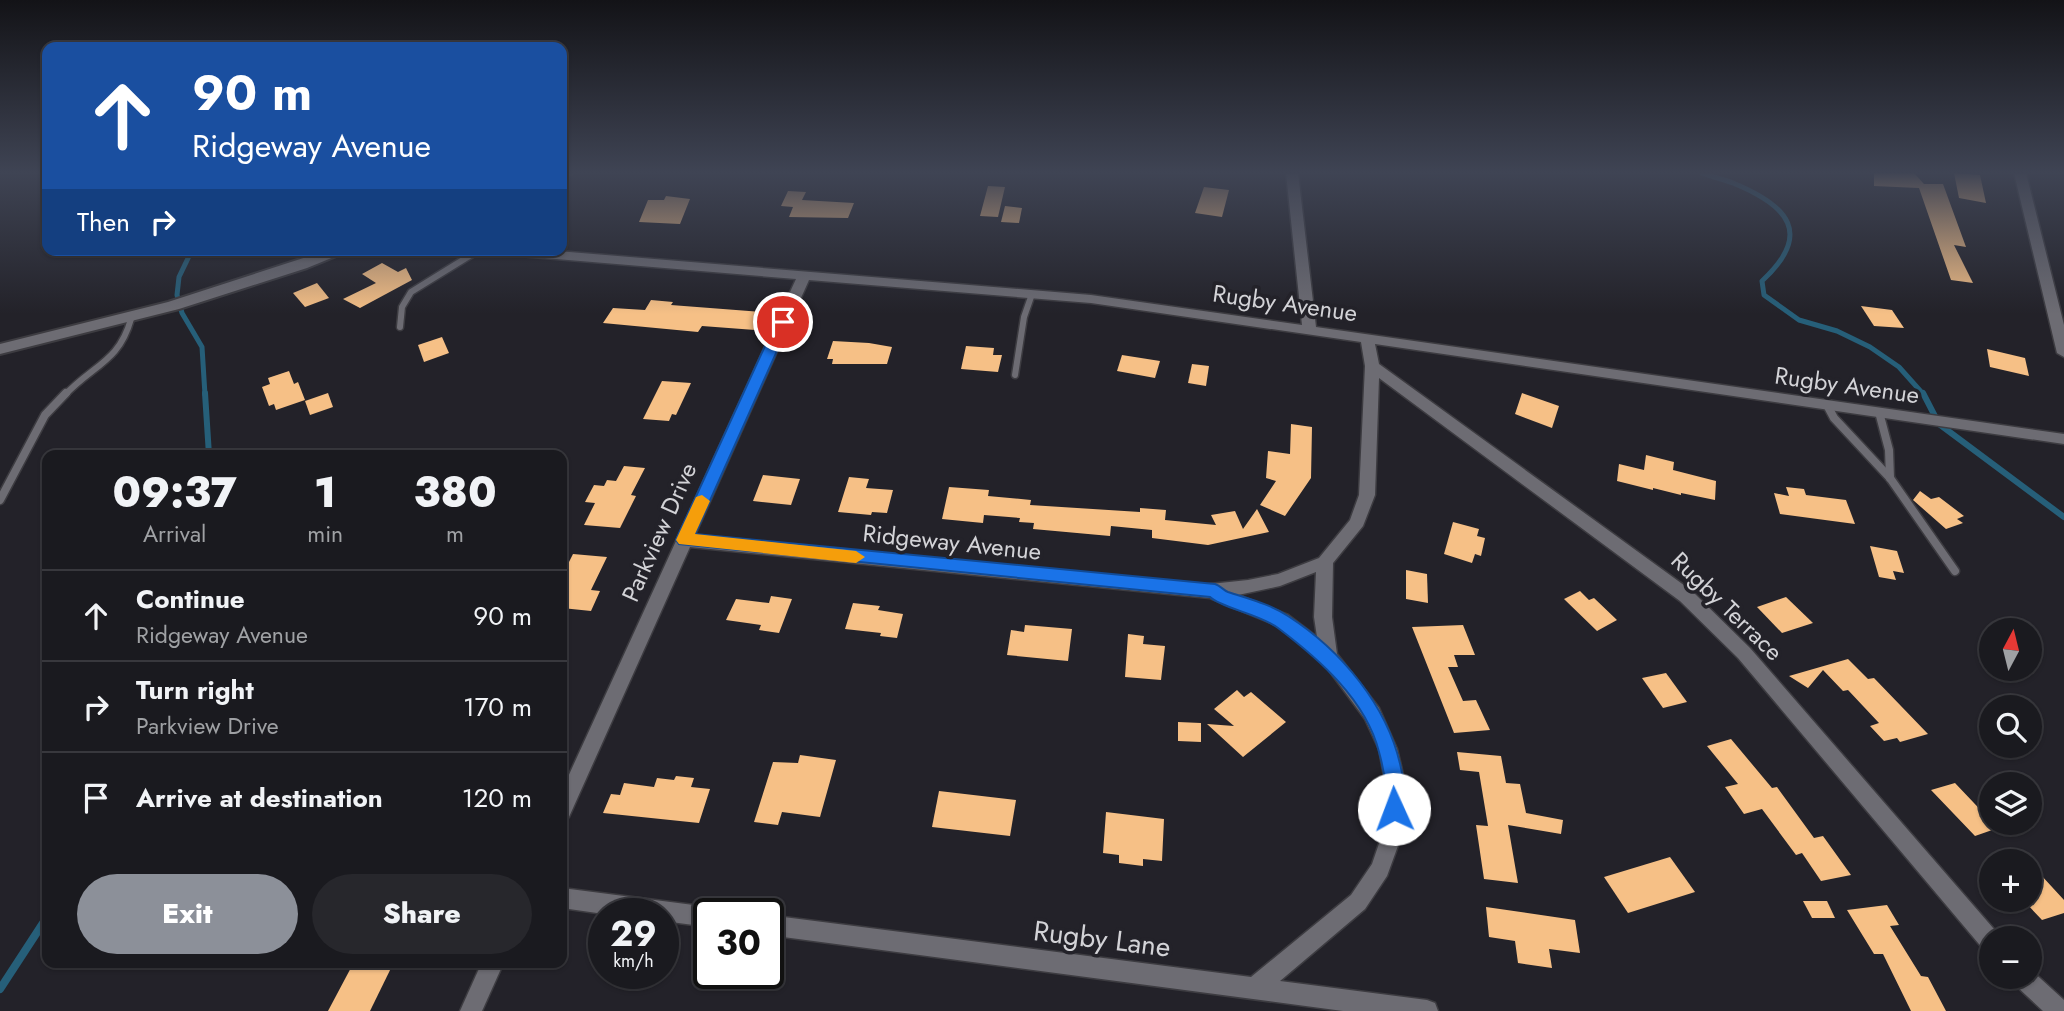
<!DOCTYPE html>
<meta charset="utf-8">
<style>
body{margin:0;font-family:Jost,sans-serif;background:#27272c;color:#f1f3f6;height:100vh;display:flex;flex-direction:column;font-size:26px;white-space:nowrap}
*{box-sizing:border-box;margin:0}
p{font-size:23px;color:#9fa1a4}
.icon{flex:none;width:38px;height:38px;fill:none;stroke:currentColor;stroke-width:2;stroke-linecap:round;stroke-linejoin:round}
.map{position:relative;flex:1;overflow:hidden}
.details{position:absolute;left:42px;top:450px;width:525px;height:518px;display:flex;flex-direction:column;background:#1a1a1f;border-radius:14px;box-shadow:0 2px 5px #0004,0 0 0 2px #38383d}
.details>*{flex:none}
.banner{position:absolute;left:42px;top:42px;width:525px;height:214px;border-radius:14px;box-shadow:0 2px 5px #0004,0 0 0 2px #38383d;background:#1a4fa0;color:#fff;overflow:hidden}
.needle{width:46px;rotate:7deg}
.tools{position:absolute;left:1979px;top:618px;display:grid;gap:14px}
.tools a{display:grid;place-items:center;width:63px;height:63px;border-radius:50%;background:#1a1a1f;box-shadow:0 2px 5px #0004,0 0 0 2px #38383d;font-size:35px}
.speed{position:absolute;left:588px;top:898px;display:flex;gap:14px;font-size:35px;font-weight:700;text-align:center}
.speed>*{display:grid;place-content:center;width:91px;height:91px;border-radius:50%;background:#1a1a1f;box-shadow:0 2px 5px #0004,0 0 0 2px #38383d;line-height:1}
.speed small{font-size:18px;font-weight:400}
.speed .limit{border:4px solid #111;border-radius:10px;background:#fff;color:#111}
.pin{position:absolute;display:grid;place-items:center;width:60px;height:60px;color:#fff;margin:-30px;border:4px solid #fff;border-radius:50%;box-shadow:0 2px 7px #0007}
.me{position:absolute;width:77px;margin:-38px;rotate:358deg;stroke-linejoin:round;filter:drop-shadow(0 0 5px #0008)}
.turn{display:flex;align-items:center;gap:24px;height:147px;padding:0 35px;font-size:32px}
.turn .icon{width:91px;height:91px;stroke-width:2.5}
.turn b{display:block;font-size:49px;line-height:60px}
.then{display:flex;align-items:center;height:66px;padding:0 35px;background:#0003;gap:14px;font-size:26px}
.eta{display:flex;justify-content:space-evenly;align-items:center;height:119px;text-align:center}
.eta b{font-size:42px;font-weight:800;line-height:49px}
.button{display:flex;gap:14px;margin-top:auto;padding:14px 35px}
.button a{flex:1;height:80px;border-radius:42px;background:#8c9099;color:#fff;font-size:28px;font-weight:800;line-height:80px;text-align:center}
.button a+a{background:#27272c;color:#f1f3f6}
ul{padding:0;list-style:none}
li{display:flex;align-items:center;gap:21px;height:91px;padding:0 35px;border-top:2px solid #38383d}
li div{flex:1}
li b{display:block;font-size:26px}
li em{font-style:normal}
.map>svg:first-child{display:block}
</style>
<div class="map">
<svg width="2064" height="1011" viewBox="0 0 2064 1011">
<rect width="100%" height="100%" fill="#232229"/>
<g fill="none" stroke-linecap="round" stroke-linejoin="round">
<!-- stream-far2 -->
<g stroke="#265f79" stroke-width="5">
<path d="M1702 173C1712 177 1723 179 1733 183 1789 206 1813 234 1762 281L1764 295 1799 320 1837 331 1870 347 1899 367 1924 395"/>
<polyline points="192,250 179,277 177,295 182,313 202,347 205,395"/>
</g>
<!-- stream-far1 -->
<g stroke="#265f79" stroke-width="6">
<polyline points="205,393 209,455"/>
<polyline points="1923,393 1939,424 2064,517"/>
</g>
<!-- stream -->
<polyline stroke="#265f79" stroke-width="8" points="0,989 47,917"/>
</g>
<!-- building -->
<g fill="#f6c086">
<polygon points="1874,173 1914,173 1924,184 1943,184 1966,247 1954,245 1973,283 1951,280 1919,188 1874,186"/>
<polygon points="1954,173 1980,175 1986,203 1959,198"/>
<polygon points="988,186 1005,187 998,217 980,216"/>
<polygon points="1204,187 1229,190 1222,217 1195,213"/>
<polygon points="788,191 806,192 802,200 854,203 848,218 789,217 793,207 781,206"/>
<polygon points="666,196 690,199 680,224 639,222 648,200 664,200"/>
<polygon points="1005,206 1022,208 1019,223 1001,222"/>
<polygon points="382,263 398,272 406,268 412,280 360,308 343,299 376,283 362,274"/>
<polygon points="317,283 329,298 305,307 293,293"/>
<polygon points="651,300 673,302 671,305 762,312 755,330 702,326 698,332 603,323 613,308 645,310"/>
<polygon points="1861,306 1892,310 1904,328 1874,326"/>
<polygon points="442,337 449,353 424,362 418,345"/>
<polygon points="833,341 869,343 892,347 887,364 832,364 833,359 827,359"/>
<polygon points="966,346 994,348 993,355 1002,355 998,372 961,369"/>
<polygon points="1987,349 2025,358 2029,376 1990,367"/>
<polygon points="1122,355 1160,361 1155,378 1117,371"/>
<polygon points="1192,364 1209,366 1206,386 1188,383"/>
<polygon points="289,371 294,384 298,382 305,400 276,410 274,404 269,406 262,387 270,384 268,378"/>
<polygon points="662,381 691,383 676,415 672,414 669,421 643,419"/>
<polygon points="328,393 333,407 310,415 305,401"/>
<polygon points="1522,393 1559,406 1552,428 1515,414"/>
<polygon points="1291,424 1312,427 1311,478 1285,516 1260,505 1276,481 1266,478 1268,451 1290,454"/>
<polygon points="1646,455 1674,462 1673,470 1716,481 1715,500 1681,493 1681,495 1653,488 1653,490 1617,481 1619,464 1644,470"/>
<polygon points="624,466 645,468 631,495 636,496 620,528 584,525 595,503 585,502 594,485 604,486 607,480 616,481"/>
<polygon points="763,475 800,479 791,505 753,501"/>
<polygon points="849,477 869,479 866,488 893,490 887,513 872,512 871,515 838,512"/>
<polygon points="949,487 989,490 988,496 1031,500 1030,505 1140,512 1140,508 1166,510 1165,520 1216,525 1211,515 1235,511 1243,529 1257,509 1269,532 1208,545 1152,538 1152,530 1111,526 1110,536 1033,529 1034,523 1019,522 1020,518 984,515 983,523 942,519"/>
<polygon points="1786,487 1804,489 1806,495 1846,500 1855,524 1780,514 1774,493 1789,496"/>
<polygon points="1920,491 1931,499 1939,497 1964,516 1957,519 1963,523 1946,529 1913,500"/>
<polygon points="1453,522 1479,529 1477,536 1485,538 1481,556 1475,554 1472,563 1444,554"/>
<polygon points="1870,546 1897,551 1904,573 1893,571 1896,580 1879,577"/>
<polygon points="573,554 607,557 591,590 600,591 591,611 562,608 562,576"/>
<polygon points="1406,570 1427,574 1428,603 1406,599"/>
<polygon points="1580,591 1589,600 1594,598 1617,620 1597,631 1564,599"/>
<polygon points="771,596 792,599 779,633 759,630 761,625 726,620 736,599 769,603"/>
<polygon points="1786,597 1813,623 1782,633 1757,607"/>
<polygon points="853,603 880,606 878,610 903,614 897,638 880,636 881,633 845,629"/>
<polygon points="1025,625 1072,629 1068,661 1007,655 1011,630 1024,632"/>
<polygon points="1463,625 1475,655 1454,655 1458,667 1448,667 1463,701 1476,700 1490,730 1454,733 1412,627"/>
<polygon points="1128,634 1144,636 1143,644 1165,646 1161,680 1125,677"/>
<polygon points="1848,659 1868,679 1874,678 1928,734 1900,742 1897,738 1884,741 1870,726 1879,723 1848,690 1843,691 1823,670 1808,688 1789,676"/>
<polygon points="1666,673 1687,702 1663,708 1642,678"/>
<polygon points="1237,690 1244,697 1251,692 1286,722 1243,757 1207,724 1234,726 1214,709"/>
<polygon points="1178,722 1201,723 1201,742 1178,741"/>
<polygon points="1731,739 1772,788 1777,787 1814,838 1823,836 1851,875 1821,881 1802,853 1796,855 1762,809 1744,814 1725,787 1738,784 1707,746"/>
<polygon points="1457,752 1501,756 1506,783 1520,784 1526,813 1563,820 1561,834 1508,825 1518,883 1484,879 1476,825 1488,826 1479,772 1460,770"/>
<polygon points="800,755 836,760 820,817 782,812 778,825 754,822 773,762 798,763"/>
<polygon points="676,776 694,778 691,787 710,789 699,823 603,813 611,794 620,795 624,783 654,787 657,778 674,780"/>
<polygon points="1955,783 1992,822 1998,828 1975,836 1931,790"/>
<polygon points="939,791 1016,800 1010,836 932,827"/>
<polygon points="1106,812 1164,819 1162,861 1143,859 1143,866 1119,863 1119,855 1103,853"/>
<polygon points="1670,857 1695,892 1628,913 1604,877"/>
<polygon points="2030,863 2064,900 2064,913 2042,920 2026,903 2031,901"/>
<polygon points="1803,901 1827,901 1835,918 1812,918"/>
<polygon points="1887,905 1899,925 1890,926 1921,976 1928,977 1946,1011 1911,1011 1883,954 1874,954 1847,910"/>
<polygon points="1486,907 1575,920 1580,953 1549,949 1552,968 1518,963 1515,941 1489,937"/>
<polygon points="354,962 394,962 370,1011 328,1011"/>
</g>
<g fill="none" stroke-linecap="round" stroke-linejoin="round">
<defs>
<g id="service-far1">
<polyline points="400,327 402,307 411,292 479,250"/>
<polyline points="1015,375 1024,317 1032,294"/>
<path d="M65 395C93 365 119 362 131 319"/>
</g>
<g id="service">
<polyline points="1827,405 1834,418 1890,478 1955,571"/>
<polyline points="1879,412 1889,450 1890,478"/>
<polyline points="0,500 45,415 66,393"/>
</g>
<g id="minor">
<path d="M1286 173H1298L1316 327 2064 434V444L1375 344 1379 364 1692 591 1750 648 2000 936 2001 938H1992V953L1984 950 1738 658 1680 601 1379 378 1375 495 1363 526 1333 563 1332 617 1337 654 1379 708 1397 749 1406 787 1403 832 1387 876 1365 909 1280 981 1427 1000 1435 1003 1438 1011H1343L768 935V915L1251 977 1351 895 1372 864 1383 832 1386 787 1379 749 1365 719 1322 661 1276 625 1210 598 690 547 569 817 562 820V790L796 279 496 254 490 250H545L1091 295 1302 325ZM809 280 1091 303 1361 342 1365 366 1359 495 1350 520 1319 558 1278 574 1248 580 1201 585 695 535ZM1316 572 1314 617 1317 637 1288 615 1238 595 1280 586Z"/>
<polygon points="2014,173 2026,173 2064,325 2064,357 2057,353"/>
<polygon points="562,888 709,907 716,910 718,914 709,914 709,927 663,921 663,914 604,914 562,908"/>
<polygon points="482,962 504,962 482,1011 460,1011"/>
<polygon points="2030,969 2064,1000 2064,1011 2043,1011 2014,984 2011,976 2030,976"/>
</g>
<g id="tertiary">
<polygon points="562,173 573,173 562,178"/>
<polygon points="328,250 351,250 307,268 179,309 0,354 0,344 168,302"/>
</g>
</defs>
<!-- service-far1 casing -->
<use href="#service-far1" stroke="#3d3c41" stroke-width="9"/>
<!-- service casing -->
<use href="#service" stroke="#3d3c41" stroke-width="11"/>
<!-- minor casing -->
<use href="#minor" stroke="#3d3c41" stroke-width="3"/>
<!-- tertiary casing -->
<use href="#tertiary" stroke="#3d3c41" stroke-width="4"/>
<!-- service-far1 -->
<use href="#service-far1" stroke="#6d6c73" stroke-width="6"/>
<!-- service -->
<use href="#service" stroke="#6d6c73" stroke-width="8"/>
<!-- minor -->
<use href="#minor" fill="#6d6c73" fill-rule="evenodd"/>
<!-- tertiary -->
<use href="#tertiary" fill="#6d6c73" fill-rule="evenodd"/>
</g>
<!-- sky -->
<linearGradient id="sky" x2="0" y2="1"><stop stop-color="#131317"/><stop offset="0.55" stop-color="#3f4454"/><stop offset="1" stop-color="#3f4454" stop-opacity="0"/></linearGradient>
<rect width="2064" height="314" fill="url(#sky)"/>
<!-- route -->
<path fill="#1a73e8" stroke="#114b97" stroke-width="2" d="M783 318 790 322 695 534 1215 584C1221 586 1223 590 1228 592 1249 599 1270 604 1288 616 1341 650 1388 706 1401 768 1405 784 1408 801 1401 816L1394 818 1387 816C1383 807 1386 799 1386 789 1385 777 1382 763 1379 752 1366 700 1319 659 1278 628 1260 614 1221 608 1210 597L679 544 676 540 776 322Z"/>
<!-- slow -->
<polygon fill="#f59e0b" points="702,495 710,501 695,534 856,551 865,557 856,563 679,544 676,540 696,497"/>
<g text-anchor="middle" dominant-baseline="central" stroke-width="7" stroke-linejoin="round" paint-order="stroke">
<!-- street labels -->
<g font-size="24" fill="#d3d3d7" stroke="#232229">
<text transform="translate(1285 303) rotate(8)">Rugby Avenue</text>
<text transform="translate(1847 385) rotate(8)">Rugby Avenue</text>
<text transform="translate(659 532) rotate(-66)">Parkview Drive</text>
<text transform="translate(952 542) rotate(6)">Ridgeway Avenue</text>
<text transform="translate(1727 606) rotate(44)">Rugby Terrace</text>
</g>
<!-- near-street labels -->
<g font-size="28" fill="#d3d3d7" stroke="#232229">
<text transform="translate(1102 939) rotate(7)">Rugby Lane</text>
</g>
</g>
</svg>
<div class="tools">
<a><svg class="needle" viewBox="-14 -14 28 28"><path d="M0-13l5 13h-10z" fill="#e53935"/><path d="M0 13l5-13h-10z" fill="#9fa1a4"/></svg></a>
<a><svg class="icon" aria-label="search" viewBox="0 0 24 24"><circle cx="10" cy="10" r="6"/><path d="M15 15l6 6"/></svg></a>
<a><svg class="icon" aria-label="layers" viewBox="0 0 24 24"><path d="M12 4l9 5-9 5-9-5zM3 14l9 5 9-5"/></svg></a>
<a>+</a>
<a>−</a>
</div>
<div class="speed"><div>29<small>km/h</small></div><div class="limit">30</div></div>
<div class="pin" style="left:783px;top:322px;background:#d93025"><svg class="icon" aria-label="arrive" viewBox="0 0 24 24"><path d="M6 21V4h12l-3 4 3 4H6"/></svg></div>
<svg class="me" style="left:1394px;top:809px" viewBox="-20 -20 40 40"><circle r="19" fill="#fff"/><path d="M0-13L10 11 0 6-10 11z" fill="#1a73e8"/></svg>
<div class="banner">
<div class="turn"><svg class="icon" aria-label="ahead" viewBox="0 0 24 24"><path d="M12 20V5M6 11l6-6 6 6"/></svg><div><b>90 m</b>Ridgeway Avenue</div></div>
<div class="then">Then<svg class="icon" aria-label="right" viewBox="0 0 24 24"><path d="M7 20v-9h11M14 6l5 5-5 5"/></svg></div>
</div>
<section class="details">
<div class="eta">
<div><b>09:37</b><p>Arrival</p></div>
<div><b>1</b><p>min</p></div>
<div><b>380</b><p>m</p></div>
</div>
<ul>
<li><svg class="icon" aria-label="ahead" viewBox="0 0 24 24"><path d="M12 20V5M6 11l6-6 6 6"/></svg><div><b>Continue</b><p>Ridgeway Avenue</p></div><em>90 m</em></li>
<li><svg class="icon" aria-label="right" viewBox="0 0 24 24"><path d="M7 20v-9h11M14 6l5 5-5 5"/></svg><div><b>Turn right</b><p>Parkview Drive</p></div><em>170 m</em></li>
<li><svg class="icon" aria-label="arrive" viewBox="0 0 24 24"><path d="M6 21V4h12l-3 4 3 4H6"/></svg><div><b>Arrive at destination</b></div><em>120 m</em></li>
</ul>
<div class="button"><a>Exit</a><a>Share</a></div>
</section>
</div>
